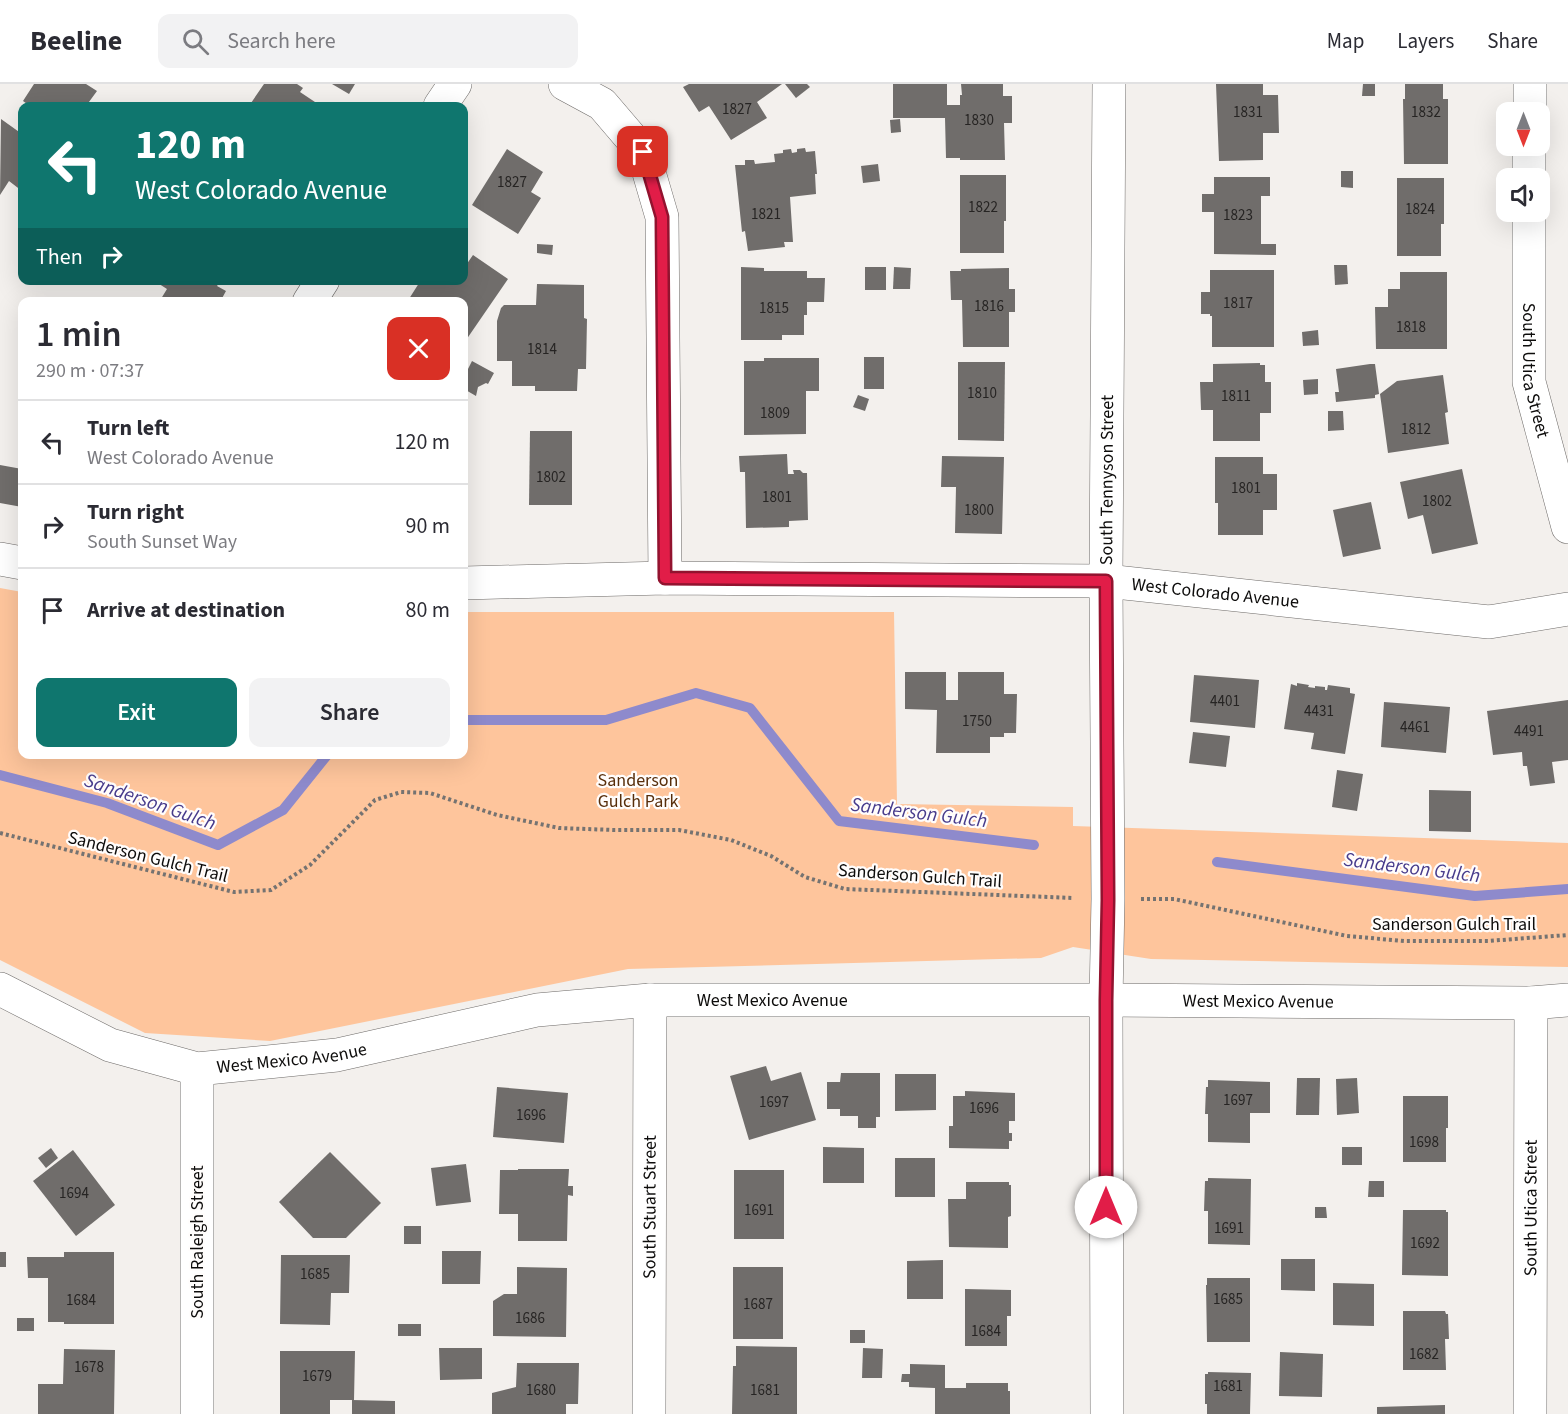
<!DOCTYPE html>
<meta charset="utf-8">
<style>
body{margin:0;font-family:"Source Sans 3",sans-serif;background:#f2f2f3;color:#2b2b33;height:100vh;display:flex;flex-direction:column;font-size:22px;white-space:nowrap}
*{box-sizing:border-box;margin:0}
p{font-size:20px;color:#7c7c81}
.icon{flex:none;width:33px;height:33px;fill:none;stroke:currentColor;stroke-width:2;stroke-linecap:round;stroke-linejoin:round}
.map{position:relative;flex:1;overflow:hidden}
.panel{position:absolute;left:18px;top:213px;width:450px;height:462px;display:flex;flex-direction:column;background:#fff;border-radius:12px;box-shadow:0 6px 24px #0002}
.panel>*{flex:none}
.top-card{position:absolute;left:18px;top:18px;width:450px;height:183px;border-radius:12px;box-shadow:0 6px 24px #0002;background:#0f766e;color:#fff;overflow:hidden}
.needle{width:39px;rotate:180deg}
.controls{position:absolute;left:1496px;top:18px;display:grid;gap:12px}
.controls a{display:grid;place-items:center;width:54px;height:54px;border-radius:12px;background:#fff;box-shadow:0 6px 24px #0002;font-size:30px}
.pin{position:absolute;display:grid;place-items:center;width:51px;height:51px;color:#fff;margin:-26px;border-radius:12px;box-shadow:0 3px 9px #0006}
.me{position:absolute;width:66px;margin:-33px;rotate:0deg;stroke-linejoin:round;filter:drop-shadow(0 0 4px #0008)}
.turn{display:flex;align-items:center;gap:21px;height:126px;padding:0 18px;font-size:27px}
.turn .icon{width:78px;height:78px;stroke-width:2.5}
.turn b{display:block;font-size:42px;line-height:51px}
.then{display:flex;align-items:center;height:57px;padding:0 18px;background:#0003;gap:12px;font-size:22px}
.round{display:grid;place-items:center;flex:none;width:63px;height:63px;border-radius:12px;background:#f2f2f3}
.summary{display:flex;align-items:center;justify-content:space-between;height:102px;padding:0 18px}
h1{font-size:36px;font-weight:600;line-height:45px}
.action{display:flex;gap:12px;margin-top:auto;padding:12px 18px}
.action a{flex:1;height:69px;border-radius:12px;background:#0f766e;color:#fff;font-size:24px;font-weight:600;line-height:69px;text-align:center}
.action a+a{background:#f2f2f3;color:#2b2b33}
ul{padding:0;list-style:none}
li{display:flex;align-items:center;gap:18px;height:84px;padding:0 18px;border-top:2px solid #e1e1e2}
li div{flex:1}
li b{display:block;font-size:22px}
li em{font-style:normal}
header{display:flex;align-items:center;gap:36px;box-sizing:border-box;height:84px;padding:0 30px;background:#fff;border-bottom:2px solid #e1e1e2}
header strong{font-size:28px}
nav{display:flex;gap:33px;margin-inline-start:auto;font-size:21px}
.search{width:420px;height:54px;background:#f2f2f3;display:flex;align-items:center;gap:15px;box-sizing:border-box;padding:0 21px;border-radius:12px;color:#7c7c81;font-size:22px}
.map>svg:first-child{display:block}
</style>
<header>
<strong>Beeline</strong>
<div class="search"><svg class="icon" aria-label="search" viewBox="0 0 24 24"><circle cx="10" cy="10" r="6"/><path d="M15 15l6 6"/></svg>Search here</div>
<nav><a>Map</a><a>Layers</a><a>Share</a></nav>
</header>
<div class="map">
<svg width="1568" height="1330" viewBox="0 0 1568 1330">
<rect width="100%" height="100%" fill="#f3f0ed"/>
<!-- green -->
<polygon fill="#fec59c" points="0,504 22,508 22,670 464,670 464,528 894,528 897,720 1073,723 1073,742 1568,759 1568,883 1151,875 1073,863 1041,874 628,885 270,957 145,949 0,876"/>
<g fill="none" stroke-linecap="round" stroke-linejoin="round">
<!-- stream -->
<g stroke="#8e8acc" stroke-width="10">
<polyline points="464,636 606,636 696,609 750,624 839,737 1034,761"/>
<polyline points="0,691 107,719 218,761 283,726 328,670"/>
<polyline points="1217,778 1475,812 1568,805"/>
</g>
</g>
<!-- building -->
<g fill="#706d6b">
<polygon points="34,0 86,0 97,7 86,22 75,22 69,18 66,22 30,22 23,17"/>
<polygon points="264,0 297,0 303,4 300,8 321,22 257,22 251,19"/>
<polygon points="332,0 355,0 349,10"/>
<polygon points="689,0 782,0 757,18 767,34 731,56 709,22 699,28 683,3"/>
<polygon points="785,0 807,0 810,3 796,14"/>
<polygon points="893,0 947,0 947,21 960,21 960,11 962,11 961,0 1003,0 1003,12 1012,12 1012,39 1004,39 1005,76 960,76 960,74 946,74 945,34 893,34"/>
<polygon points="1216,0 1263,0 1263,11 1278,11 1279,49 1263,49 1263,76 1219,77"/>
<polygon points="1363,0 1375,0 1375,12 1362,12"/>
<polygon points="1405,0 1443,0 1443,15 1448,15 1448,80 1404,80 1403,15 1405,15"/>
<polygon points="1,35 22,50 22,107 9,97 0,111"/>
<polygon points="900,35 901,48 891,49 890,36"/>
<polygon points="805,64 806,68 815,67 817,90 815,90 816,110 790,113 793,158 784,158 785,163 748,167 745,147 742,148 735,81 745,81 745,76 754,76 755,80 775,78 774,70 783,69 783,66 791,65 792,69 797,68 797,65"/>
<polygon points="507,65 543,88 531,108 541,114 518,150 472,121"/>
<polygon points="878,80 880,97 863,99 861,82"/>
<polygon points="1341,87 1353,87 1353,104 1341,103"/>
<polygon points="960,91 1006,91 1006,137 1004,137 1004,169 960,169"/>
<polygon points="1214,93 1270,93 1270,112 1261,112 1261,160 1276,160 1276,171 1214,170 1214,128 1202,128 1202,110 1214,110"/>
<polygon points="1397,94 1444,94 1444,140 1441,140 1441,172 1397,172"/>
<polygon points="537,160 553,161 552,171 537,169"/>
<polygon points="473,171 508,195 464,259 464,218 407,218 421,196 450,196 453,199 455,196 464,196 464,184"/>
<polygon points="1334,181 1347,181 1348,200 1335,201"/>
<polygon points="741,183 764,184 764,187 807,187 807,194 825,194 824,218 807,218 807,231 804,231 804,251 782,251 782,256 741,256"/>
<rect x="865" y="183" width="21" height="23"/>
<polygon points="894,183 911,184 910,205 893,205"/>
<polygon points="1009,184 1009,205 1015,205 1015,228 1009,228 1009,263 963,263 962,216 951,216 950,187 961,187 961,185"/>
<polygon points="1210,186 1274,186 1274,263 1212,263 1212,232 1210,232 1210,230 1201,230 1201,208 1210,208"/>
<polygon points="1400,188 1447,188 1447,265 1376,265 1375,223 1388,223 1388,205 1400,205"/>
<polygon points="153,196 221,196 217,202 226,207 220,218 159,218 167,205"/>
<polygon points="537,200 584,201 584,234 587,235 586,285 578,285 577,307 535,307 535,302 512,302 512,277 497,277 497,237 501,224 504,221 536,221"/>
<polygon points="1318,246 1319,261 1303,262 1302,248"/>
<rect x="864" y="273" width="20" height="32"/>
<polygon points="764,274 819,274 819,307 806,307 806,350 744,351 744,277 764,277"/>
<polygon points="472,277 494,289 488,300 486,299 478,303 476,312 464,305 464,293"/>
<polygon points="958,278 1005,278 1004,357 958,356"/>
<polygon points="1260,279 1260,281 1265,281 1265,298 1271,298 1271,329 1260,329 1260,357 1213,357 1213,326 1201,326 1200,298 1213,298 1213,280"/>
<polygon points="1370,280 1375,280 1379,310 1375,311 1375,314 1336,318 1335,308 1339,308 1336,285"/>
<polygon points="1443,291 1448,328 1445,329 1449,360 1388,369 1380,310 1397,297"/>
<polygon points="1318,295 1318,310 1304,311 1303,296"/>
<polygon points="858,311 869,315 865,327 853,323"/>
<polygon points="1328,327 1343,327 1344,346 1328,347"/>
<polygon points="530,347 572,347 572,421 529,421"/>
<polygon points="787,370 788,390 794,390 793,386 800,386 803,389 807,389 808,436 789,437 789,443 746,444 745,388 740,388 739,372"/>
<polygon points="942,372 1004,373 1002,450 955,449 956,403 941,403"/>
<polygon points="1215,373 1263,373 1263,390 1277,390 1277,426 1263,426 1263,451 1218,451 1218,419 1215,419"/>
<polygon points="0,381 22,385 22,423 0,419"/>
<polygon points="1462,385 1478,460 1432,470 1423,431 1408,435 1400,398"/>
<polygon points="1371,418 1381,465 1343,473 1333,426"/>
<polygon points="905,588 946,588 946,616 958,616 958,588 1004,588 1004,610 1017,610 1016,649 1004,649 1004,653 990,653 990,669 936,669 937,626 905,625"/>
<polygon points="1194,591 1259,596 1255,644 1190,638"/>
<polygon points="1297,599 1309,601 1308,603 1315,604 1315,602 1325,603 1325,606 1327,606 1328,601 1350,604 1350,609 1355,610 1345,670 1311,665 1314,649 1284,645 1291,600 1297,602"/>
<polygon points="1568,616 1568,676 1552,678 1555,699 1530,702 1527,682 1523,682 1522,668 1493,671 1487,627"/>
<polygon points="1384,618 1450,623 1446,669 1381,663"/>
<polygon points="1193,648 1230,652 1226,683 1189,679"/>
<polygon points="1337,686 1363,690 1357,727 1332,723"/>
<polygon points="1429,706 1471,707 1471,748 1429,747"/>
<polygon points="766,982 771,997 801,988 816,1036 749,1056 730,992"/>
<polygon points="841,989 880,989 880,1033 876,1033 876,1044 858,1044 858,1032 840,1032 840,1025 827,1025 827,998 840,998"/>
<polygon points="895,990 936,990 936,1026 895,1027"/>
<polygon points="1297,994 1320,994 1319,1031 1296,1031"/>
<polygon points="1357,994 1359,1029 1337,1031 1336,995"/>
<polygon points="1208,996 1270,998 1270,1029 1250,1029 1250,1059 1208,1058 1208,1030 1205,1030 1206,1003 1208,1003"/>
<polygon points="497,1003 568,1009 564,1059 493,1053"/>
<polygon points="965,1007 1015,1009 1015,1037 1009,1037 1009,1049 1012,1049 1012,1057 1009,1057 1009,1065 949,1064 949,1042 953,1042 953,1012 965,1012"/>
<polygon points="1403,1012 1448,1012 1448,1044 1446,1044 1446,1078 1403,1078"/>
<polygon points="823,1063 864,1064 864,1099 823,1099"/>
<rect x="1342" y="1063" width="20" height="18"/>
<polygon points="51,1064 58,1074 46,1084 38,1074"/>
<polygon points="73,1066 115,1121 76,1152 33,1097"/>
<polygon points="330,1068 381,1119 346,1154 313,1154 279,1118"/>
<rect x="895" y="1074" width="40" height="39"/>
<polygon points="466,1080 471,1118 436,1122 431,1084"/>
<polygon points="518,1085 569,1085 568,1102 573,1102 573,1112 568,1111 567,1157 518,1157 518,1130 499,1130 500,1086 518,1086"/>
<rect x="734" y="1086" width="50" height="69"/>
<polygon points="1208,1094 1251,1095 1250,1161 1208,1160 1208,1127 1204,1127 1205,1097 1208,1097"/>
<polygon points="1369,1097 1384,1097 1384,1113 1368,1113"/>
<polygon points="966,1098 1009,1098 1009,1101 1011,1101 1011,1132 1008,1133 1008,1164 949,1163 948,1115 966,1115"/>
<polygon points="1315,1123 1326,1123 1327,1134 1315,1134"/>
<polygon points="1403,1126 1446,1126 1446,1128 1448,1128 1448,1192 1402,1191"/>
<rect x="404" y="1142" width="17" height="18"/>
<polygon points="442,1167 481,1167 480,1200 442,1200"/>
<rect x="0" y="1168" width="6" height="15"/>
<polygon points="64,1168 114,1168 114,1240 64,1240 64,1238 48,1238 48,1194 28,1194 27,1173 64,1173"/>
<polygon points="281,1171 350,1171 349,1209 331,1209 330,1241 280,1240"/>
<polygon points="1281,1175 1315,1175 1315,1207 1281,1206"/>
<polygon points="943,1176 943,1215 907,1215 907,1177"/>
<polygon points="517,1183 567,1184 566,1253 493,1252 493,1217 504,1210 517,1210"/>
<rect x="733" y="1183" width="50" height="72"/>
<polygon points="1207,1194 1250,1194 1250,1258 1207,1258 1206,1201 1207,1201"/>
<polygon points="1333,1199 1374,1200 1374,1242 1333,1241"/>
<polygon points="965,1205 1011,1206 1011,1232 1007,1232 1007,1262 965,1262"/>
<polygon points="1403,1227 1445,1227 1446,1230 1448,1230 1449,1255 1445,1255 1446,1286 1403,1286"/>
<rect x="17" y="1234" width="17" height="13"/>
<rect x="398" y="1240" width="23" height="12"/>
<rect x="850" y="1246" width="15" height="13"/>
<polygon points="736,1262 797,1263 797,1330 732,1330 733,1282 736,1282"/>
<polygon points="439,1264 482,1264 482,1295 440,1296"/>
<polygon points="863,1264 883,1265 882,1294 862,1294"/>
<polygon points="64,1265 115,1266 114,1330 38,1330 38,1300 63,1300"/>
<polygon points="280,1267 355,1267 354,1316 330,1316 330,1330 280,1330"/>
<polygon points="1280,1268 1323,1270 1322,1313 1279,1312"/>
<polygon points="517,1279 579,1279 578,1320 566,1320 566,1330 492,1330 492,1309 516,1303"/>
<polygon points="910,1280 945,1281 945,1304 966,1304 966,1299 1008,1299 1008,1307 1010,1307 1010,1330 935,1330 935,1304 909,1303 909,1298 901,1298 902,1290 910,1290"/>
<polygon points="1208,1288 1251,1289 1250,1330 1207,1330 1207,1320 1205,1320 1205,1290 1208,1290"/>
<polygon points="352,1316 395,1317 395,1330 352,1330"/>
<polygon points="1445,1321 1445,1330 1377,1330 1377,1323"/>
</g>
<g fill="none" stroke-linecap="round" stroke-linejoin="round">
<defs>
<g id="street">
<polyline points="565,0 602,20 643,68 662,133 665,494"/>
<polyline points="440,22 455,0"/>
<polyline points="1530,28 1530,0"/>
<polyline points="1529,94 1529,62"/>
<path id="s1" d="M1529 128V298L1568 443"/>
<polyline points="309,218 323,196"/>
<polyline points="0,475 22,479"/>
<path id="s2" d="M464 499 665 494 1106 497 1489 538 1568 525"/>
<path id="s3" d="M0 905 110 961 197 985 337 971 537 926 650 916H1106L1531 919 1568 916"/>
<polyline points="197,985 197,1330"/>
<path id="s4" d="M649 1330 650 916"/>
<path id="s5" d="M1530 1330 1531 919"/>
</g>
<g id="secondary">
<path id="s6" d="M1107 1330 1106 916 1108 815 1106 497 1109 0"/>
</g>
</defs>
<!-- street casing -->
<use href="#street" stroke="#6d6a68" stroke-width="34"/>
<!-- secondary casing -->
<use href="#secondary" stroke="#6d6a68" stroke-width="34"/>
<!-- path -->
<g stroke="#757371" stroke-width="4" stroke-dasharray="3 3" stroke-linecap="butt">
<polyline points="0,749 234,808 271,806 310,781 375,716 401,708 430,709 497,731 559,744 614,746 679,746 731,756 771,772 805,793 845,805 1074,814"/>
<polyline points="1141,815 1174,815 1347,852 1404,857 1488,857 1568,851"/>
</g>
<!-- street -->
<use href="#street" stroke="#fff" stroke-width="33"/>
<!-- secondary -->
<use href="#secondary" stroke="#fff" stroke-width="33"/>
</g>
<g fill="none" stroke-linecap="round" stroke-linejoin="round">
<defs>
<polyline id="route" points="643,68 662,133 665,494 1106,497 1108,816 1106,916 1106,1123"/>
</defs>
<!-- route casing -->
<use href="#route" stroke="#92132f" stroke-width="15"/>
<!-- route -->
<use href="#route" stroke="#e11d48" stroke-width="10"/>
</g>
<g text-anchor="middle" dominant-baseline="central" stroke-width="4.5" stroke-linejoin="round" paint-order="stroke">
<!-- number labels -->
<g font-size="15" fill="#262423">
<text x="737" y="25">1827</text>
<text x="1248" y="28">1831</text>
<text x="1426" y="28">1832</text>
<text x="979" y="36">1830</text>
<text x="512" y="98">1827</text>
<text x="983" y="123">1822</text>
<text x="1420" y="125">1824</text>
<text x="766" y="130">1821</text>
<text x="1238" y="131">1823</text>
<text x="1238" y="219">1817</text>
<text x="989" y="222">1816</text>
<text x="774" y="224">1815</text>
<text x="1411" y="243">1818</text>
<text x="542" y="265">1814</text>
<text x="982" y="309">1810</text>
<text x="1236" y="312">1811</text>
<text x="775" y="329">1809</text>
<text x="1416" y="345">1812</text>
<text x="551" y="393">1802</text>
<text x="1246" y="404">1801</text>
<text x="777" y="413">1801</text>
<text x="1437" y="417">1802</text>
<text x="979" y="426">1800</text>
<text x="1225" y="617">4401</text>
<text x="1319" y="627">4431</text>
<text x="977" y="637">1750</text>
<text x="1415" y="643">4461</text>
<text x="1529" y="647">4491</text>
<text x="1238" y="1016">1697</text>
<text x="774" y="1018">1697</text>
<text x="984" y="1024">1696</text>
<text x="531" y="1031">1696</text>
<text x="1424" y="1058">1698</text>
<text x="74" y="1109">1694</text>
<text x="759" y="1126">1691</text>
<text x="1229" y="1144">1691</text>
<text x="1425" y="1159">1692</text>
<text x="315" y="1190">1685</text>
<text x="1228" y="1215">1685</text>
<text x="81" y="1216">1684</text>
<text x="758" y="1220">1687</text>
<text x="530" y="1234">1686</text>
<text x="986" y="1247">1684</text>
<text x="1424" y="1270">1682</text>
<text x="89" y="1283">1678</text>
<text x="317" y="1292">1679</text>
<text x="1228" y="1302">1681</text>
<text x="541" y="1306">1680</text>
<text x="765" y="1306">1681</text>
</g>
<!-- street labels -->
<g font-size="18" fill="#0d0c0b" stroke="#fffdfc">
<text stroke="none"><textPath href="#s1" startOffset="159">South Utica Street</textPath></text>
<text stroke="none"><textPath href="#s6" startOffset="934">South Tennyson Street</textPath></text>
<text stroke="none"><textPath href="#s2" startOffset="752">West Colorado Avenue</textPath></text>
<text transform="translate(148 773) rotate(14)">Sanderson Gulch Trail</text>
<text transform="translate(920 792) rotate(4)">Sanderson Gulch Trail</text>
<text x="1454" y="840">Sanderson Gulch Trail</text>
<text stroke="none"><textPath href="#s3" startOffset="795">West Mexico Avenue</textPath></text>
<text stroke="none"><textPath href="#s3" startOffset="1281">West Mexico Avenue</textPath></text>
<text stroke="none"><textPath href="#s3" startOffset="309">West Mexico Avenue</textPath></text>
<text stroke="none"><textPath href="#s4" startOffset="207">South Stuart Street</textPath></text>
<text stroke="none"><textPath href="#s5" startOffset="206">South Utica Street</textPath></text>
<text transform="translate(197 1158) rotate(-90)">South Raleigh Street</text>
</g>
<!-- park labels -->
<g font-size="18" fill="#582e0a" stroke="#fffdfc">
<text x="638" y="696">Sanderson<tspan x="638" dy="21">Gulch Park</tspan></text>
</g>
<!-- water labels -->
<g font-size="20" font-style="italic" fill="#483c8c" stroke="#fffdfc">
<text transform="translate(150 718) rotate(19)">Sanderson Gulch</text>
<text transform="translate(919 729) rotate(7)">Sanderson Gulch</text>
<text transform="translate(1412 784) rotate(7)">Sanderson Gulch</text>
</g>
</g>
</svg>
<div class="controls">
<a><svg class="needle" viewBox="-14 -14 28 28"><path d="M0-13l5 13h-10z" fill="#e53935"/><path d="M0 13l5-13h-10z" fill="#7c7c81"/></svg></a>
<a><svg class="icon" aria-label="sound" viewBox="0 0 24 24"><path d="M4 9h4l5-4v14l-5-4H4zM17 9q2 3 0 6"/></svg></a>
</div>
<div class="pin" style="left:643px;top:68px;background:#d93025"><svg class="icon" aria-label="arrive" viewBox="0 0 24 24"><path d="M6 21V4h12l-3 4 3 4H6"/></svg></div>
<svg class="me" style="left:1106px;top:1123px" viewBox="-20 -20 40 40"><circle r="19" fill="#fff"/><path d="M0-13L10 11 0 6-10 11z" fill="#e11d48"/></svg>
<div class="top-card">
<div class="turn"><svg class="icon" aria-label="left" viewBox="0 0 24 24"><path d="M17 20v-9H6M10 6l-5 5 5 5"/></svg><div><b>120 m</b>West Colorado Avenue</div></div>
<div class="then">Then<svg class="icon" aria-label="right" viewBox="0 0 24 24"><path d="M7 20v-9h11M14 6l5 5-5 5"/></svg></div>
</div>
<section class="panel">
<div class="summary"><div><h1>1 min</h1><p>290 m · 07:37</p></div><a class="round" style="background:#d93025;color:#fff"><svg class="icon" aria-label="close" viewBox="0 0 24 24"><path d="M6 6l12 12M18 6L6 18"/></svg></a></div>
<ul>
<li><svg class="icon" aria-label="left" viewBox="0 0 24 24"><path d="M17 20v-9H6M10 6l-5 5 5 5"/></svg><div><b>Turn left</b><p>West Colorado Avenue</p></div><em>120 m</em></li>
<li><svg class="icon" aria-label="right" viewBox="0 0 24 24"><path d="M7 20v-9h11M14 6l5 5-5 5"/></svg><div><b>Turn right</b><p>South Sunset Way</p></div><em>90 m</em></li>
<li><svg class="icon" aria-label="arrive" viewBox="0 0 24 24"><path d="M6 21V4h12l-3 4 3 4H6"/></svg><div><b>Arrive at destination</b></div><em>80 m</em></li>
</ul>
<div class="action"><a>Exit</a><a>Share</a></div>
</section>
</div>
